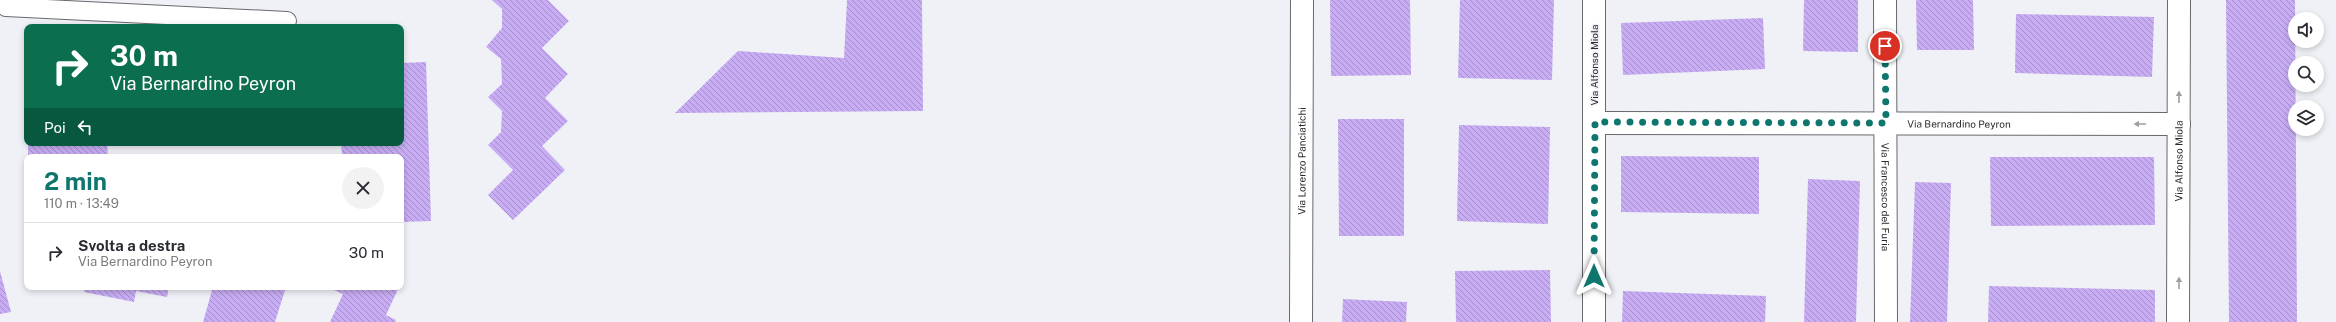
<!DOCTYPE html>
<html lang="it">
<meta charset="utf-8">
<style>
body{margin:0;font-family:"Public Sans",sans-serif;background:#f2f2f3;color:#2b2b33;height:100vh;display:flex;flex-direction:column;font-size:15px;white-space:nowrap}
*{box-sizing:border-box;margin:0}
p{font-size:13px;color:#7c7c81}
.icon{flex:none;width:22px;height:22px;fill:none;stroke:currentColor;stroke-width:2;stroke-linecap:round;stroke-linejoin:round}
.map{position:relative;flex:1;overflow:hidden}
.side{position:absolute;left:24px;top:154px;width:380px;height:136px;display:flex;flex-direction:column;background:#fff;border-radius:8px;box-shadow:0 2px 6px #0003}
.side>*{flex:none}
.hud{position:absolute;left:24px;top:24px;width:380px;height:122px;border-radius:8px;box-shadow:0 2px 6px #0003;background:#0b6e4f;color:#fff;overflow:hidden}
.tools{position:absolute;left:2288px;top:12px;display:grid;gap:8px}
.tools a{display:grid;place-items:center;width:36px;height:36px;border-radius:50%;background:#fff;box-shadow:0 2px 6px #0003;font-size:20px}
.pin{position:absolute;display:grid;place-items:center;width:34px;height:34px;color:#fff;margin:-17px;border:2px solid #fff;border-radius:50%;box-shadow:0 1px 4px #0007}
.me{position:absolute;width:44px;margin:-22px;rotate:0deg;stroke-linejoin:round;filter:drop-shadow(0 0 3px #0008)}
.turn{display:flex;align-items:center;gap:14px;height:84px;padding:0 20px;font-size:18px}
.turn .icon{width:52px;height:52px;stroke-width:2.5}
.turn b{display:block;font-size:28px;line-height:34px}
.then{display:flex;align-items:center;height:38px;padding:0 20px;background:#0003;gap:8px;font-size:15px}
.round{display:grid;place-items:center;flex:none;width:42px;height:42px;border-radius:21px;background:#f2f2f3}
.headline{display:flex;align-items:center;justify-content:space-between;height:68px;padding:0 20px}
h1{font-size:24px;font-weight:700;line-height:30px;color:#0f766e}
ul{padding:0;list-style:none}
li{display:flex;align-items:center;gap:12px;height:60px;padding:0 20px;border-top:1px solid #e1e1e2}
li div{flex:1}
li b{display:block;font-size:15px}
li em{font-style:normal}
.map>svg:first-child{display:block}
</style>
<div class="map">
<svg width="2336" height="322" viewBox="0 0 2336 322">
<defs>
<pattern id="building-back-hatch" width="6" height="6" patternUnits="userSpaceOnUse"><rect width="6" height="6" fill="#c8adf4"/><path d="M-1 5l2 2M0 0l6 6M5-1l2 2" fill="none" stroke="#a28dc6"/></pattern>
</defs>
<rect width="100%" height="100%" fill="#eff1f6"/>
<!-- building -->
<g fill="url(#building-back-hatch)">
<polygon points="492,0 548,0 569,21 542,48 568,74 545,98 568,121 542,146 565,170 513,220 488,195 513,170 488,145 501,132 502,111 488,97 502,84 501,59 486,47 502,28 502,9"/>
<polygon points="847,0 922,0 923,111 675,113 738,51 844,58"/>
<polygon points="1330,0 1410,0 1411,75 1331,76"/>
<polygon points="1460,0 1554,0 1552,80 1458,78"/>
<polygon points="1804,0 1858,0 1858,52 1803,51"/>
<polygon points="1916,0 1973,0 1974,50 1917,50"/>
<polygon points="2226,0 2295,0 2297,322 2229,322"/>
<polygon points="2016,14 2154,17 2152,77 2015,73"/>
<polygon points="1763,18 1765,69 1623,75 1621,23"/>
<polygon points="426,62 431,221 401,222 401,157 357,157 357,154 342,154 341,143 401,143 401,63"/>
<polygon points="1338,119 1404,119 1404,236 1339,236"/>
<polygon points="1459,125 1550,127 1548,224 1457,221"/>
<polygon points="28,143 107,143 108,157 28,157"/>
<polygon points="1621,156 1759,157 1759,214 1621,212"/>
<polygon points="1990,157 2154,157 2155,225 1991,226"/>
<polygon points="1808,179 1860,181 1856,322 1804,322"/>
<polygon points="1915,182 1951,183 1947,322 1910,322"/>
<polygon points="1550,270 1551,322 1456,322 1455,271"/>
<polygon points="0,271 11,312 0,314"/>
<polygon points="1989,286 2155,290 2155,322 1988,322"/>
<polygon points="85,287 169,287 167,297 136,291 134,302 84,292"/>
<polygon points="213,287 286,287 275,322 203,322"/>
<polygon points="327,287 399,287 386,315 396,320 395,322 330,322 343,294"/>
<polygon points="1623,291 1766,296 1765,322 1622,322"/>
<polygon points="1343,299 1407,302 1406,322 1342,322"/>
</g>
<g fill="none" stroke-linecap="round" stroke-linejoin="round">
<defs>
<polyline id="service" points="6,0 6,7 287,21"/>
<g id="pedestrian">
<path id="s1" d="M1885 0 1886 322"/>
</g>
<g id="minor">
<polyline points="1594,0 1594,322"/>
<path id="s2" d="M1595 123 2179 124"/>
<path id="s3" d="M1301 322 1302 0"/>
<path id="s4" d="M2178 322 2179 0"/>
</g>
</defs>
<!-- service casing -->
<use href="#service" stroke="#67696d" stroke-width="20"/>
<!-- pedestrian casing -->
<use href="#pedestrian" stroke="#67696d" stroke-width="24"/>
<!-- minor casing -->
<use href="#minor" stroke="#67696d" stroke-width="24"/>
<!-- service -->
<use href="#service" stroke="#fff" stroke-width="18"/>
<!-- pedestrian -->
<use href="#pedestrian" stroke="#fff" stroke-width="22"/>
<!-- minor -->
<use href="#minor" stroke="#fff" stroke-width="22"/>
</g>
<!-- one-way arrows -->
<defs><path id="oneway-solid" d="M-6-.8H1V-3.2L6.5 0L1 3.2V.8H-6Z"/></defs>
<g fill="#9e9fa0">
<use href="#oneway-solid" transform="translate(2179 97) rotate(-90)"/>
<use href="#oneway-solid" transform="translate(2140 124) rotate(-180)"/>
<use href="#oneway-solid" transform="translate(2179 283) rotate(-90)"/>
</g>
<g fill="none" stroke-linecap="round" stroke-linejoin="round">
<!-- route -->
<polyline stroke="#0f766e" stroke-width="7" stroke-dasharray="0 12.6" points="1594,276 1595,122 1886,123 1885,46"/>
</g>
<g text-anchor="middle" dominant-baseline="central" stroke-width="3" stroke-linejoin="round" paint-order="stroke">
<!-- street labels -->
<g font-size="10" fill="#28292b" stroke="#eff1f6">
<text transform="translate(1594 65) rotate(-90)">Via Alfonso Miola</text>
<text stroke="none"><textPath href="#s2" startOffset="364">Via Bernardino Peyron</textPath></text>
<text stroke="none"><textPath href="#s3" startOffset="161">Via Lorenzo Panciatichi</textPath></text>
<text stroke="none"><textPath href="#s4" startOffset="161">Via Alfonso Miola</textPath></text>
<text stroke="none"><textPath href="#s1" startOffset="197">Via Francesco del Furia</textPath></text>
</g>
</g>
</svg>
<div class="tools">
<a><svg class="icon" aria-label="sound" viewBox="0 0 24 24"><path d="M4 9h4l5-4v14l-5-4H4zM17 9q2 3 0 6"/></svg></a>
<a><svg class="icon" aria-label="search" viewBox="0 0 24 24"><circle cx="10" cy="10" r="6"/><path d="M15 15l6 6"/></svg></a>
<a><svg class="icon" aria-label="layers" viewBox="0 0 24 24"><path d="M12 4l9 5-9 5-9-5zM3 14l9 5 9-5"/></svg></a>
</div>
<div class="pin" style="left:1885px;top:46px;background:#d93025"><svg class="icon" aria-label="arrive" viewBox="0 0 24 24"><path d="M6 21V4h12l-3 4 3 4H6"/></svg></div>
<svg class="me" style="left:1594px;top:276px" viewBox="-20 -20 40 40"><path d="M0-17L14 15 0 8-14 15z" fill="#0f766e" stroke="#fff" stroke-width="4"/></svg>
<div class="hud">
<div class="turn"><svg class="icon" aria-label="right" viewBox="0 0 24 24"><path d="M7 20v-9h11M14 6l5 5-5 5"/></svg><div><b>30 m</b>Via Bernardino Peyron</div></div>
<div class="then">Poi<svg class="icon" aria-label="left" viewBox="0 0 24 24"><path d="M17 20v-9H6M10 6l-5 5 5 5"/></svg></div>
</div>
<section class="side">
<div class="headline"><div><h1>2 min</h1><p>110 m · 13:49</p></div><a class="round"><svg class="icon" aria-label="close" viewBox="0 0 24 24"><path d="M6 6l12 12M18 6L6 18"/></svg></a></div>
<ul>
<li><svg class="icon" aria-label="right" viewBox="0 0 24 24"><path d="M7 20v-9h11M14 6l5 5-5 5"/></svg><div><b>Svolta a destra</b><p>Via Bernardino Peyron</p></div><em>30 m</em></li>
</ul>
</section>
</div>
